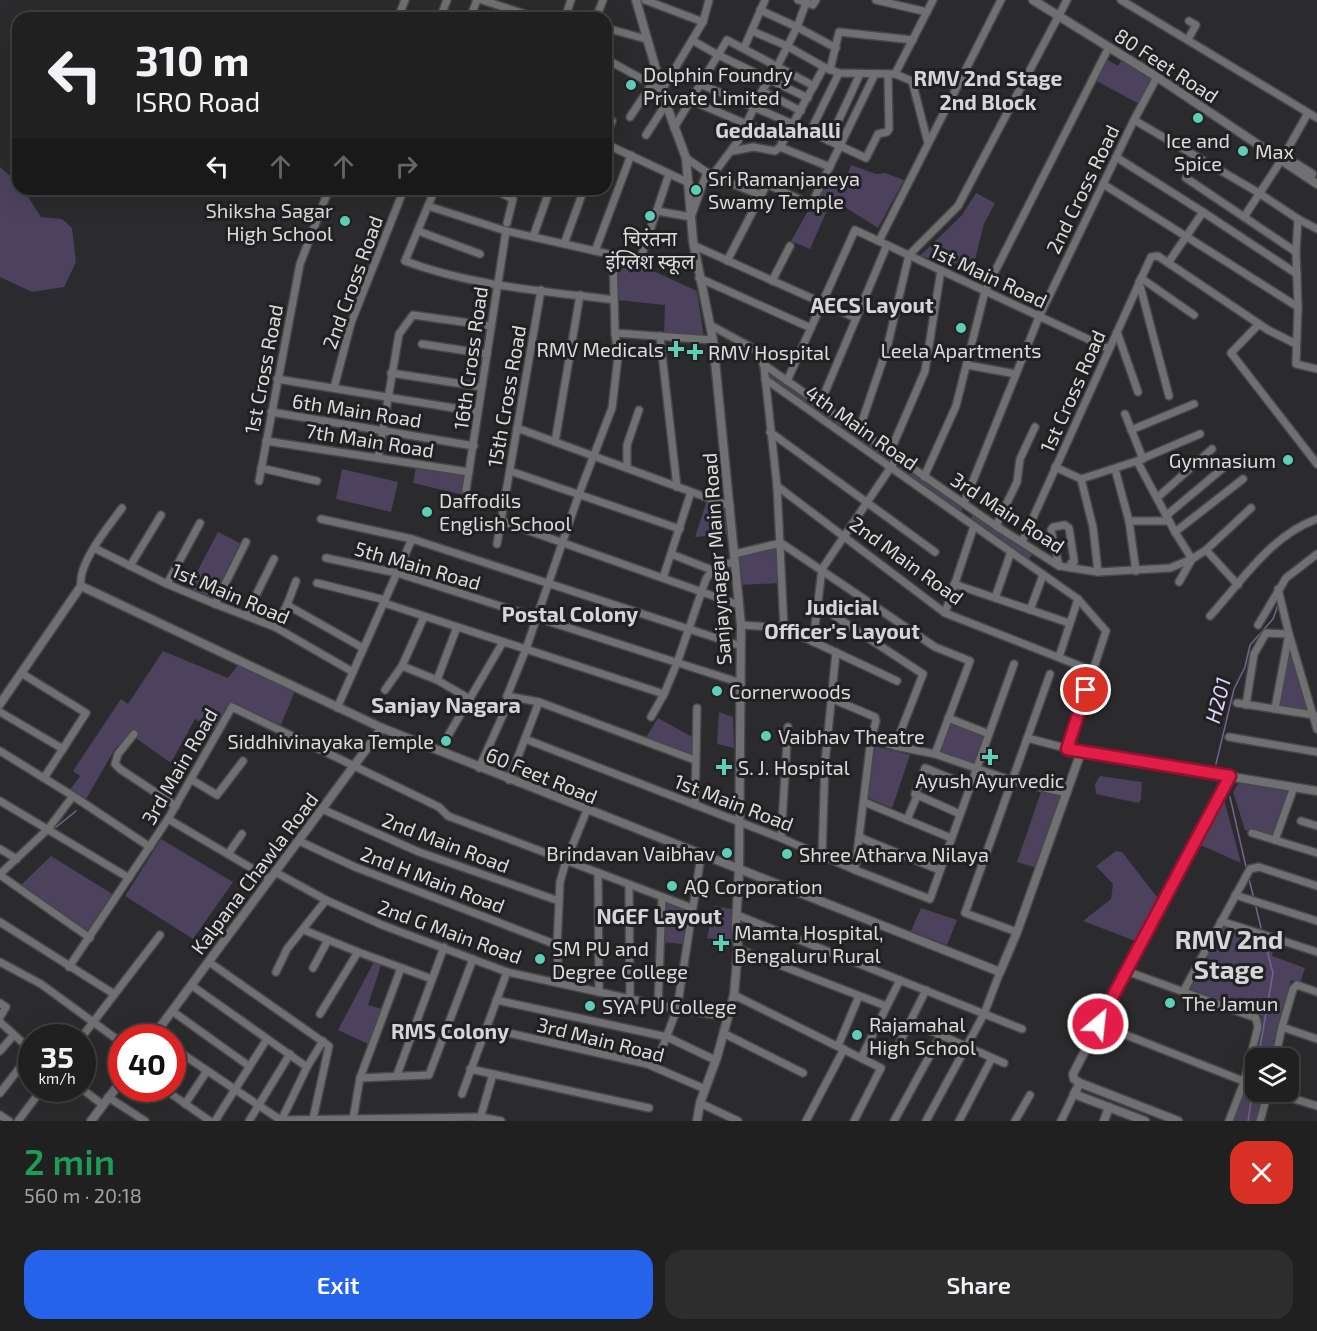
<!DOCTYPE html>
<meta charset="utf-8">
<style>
body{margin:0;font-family:"Exo 2","Noto Sans Devanagari",sans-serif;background:#2d2d2e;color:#f1f3f6;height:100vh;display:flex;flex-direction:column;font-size:22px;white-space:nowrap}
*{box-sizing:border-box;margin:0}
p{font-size:20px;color:#a2a3a5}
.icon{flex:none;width:33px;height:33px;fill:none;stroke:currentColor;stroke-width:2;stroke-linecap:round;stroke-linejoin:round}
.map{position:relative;height:1121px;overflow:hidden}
.sheet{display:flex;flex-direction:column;background:#202021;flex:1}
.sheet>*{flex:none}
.hud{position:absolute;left:12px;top:12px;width:600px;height:183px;border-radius:18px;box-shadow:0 6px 24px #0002,0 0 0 2px #3d3e3f;background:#202021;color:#f1f3f6;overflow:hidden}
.buttons{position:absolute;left:1245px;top:1048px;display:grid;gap:12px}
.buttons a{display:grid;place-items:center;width:54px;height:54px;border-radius:12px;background:#202021;box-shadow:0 6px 24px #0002,0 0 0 2px #3d3e3f;font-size:30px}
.speed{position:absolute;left:18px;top:1024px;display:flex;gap:12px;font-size:30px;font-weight:700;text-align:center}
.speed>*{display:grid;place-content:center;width:78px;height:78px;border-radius:50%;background:#202021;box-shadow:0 6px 24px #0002,0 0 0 2px #3d3e3f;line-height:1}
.speed small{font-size:15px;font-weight:400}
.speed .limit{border:9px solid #d22;background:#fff;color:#111}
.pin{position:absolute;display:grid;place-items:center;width:51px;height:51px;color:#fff;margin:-26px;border:3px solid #fff;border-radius:50%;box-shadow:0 2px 6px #0007}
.me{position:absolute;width:66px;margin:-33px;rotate:28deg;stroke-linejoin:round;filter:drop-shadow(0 0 4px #0008)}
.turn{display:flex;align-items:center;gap:21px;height:126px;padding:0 24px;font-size:27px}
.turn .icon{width:78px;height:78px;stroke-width:2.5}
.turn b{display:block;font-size:42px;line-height:51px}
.lanes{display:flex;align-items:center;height:57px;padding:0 24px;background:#0003;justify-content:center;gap:30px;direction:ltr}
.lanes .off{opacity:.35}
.round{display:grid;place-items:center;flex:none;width:63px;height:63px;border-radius:18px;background:#2d2d2e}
.head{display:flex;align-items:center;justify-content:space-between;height:102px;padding:0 24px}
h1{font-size:36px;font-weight:600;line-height:45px;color:#1e9e55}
.primary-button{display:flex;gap:12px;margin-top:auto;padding:12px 24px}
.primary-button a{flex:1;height:69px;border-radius:18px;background:#2563eb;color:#fff;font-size:24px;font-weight:600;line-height:69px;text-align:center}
.primary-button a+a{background:#2d2d2e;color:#f1f3f6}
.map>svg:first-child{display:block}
</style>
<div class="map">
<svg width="1317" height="1121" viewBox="0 0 1317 1121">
<rect width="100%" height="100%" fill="#2b2a2c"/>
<!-- green -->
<g fill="#4c425d">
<polygon points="1106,59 1118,66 1121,61 1152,80 1139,104 1095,80"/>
<polygon points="851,165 876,174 885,173 904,180 878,228 832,199 810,249 791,241 826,179 843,187"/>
<polygon points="0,167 18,183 18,189 23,189 41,217 62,219 72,228 76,262 64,287 32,292 0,277"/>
<polygon points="976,193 995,203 984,224 973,267 920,256 962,215"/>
<polygon points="619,258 642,266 697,291 704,338 664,334 665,305 617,300"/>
<polygon points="764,366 963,505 961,514 768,378"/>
<polygon points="416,467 468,474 464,495 413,483"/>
<polygon points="342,469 398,482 391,512 336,499"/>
<polygon points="707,500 726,507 728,534 695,537"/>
<polygon points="971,511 1033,553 1027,562 972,522"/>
<polygon points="218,532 240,543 213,599 188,589"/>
<polygon points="780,546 780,583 740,585 739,555"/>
<polygon points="1289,649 1310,712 1280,707"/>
<polygon points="163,651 228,678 238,665 295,691 281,725 231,703 215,730 195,719 171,763 130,734 115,749 86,799 70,790 80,776 73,771 121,699 128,704"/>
<polygon points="719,712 733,717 734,748 717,744"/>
<polygon points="658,718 694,738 692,755 645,739"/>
<polygon points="949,720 987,734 975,766 937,752"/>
<polygon points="874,746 910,755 892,808 866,797"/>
<polygon points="1100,776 1142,782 1141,800 1138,803 1096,794 1095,784"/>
<polygon points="1240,781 1289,791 1272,839 1245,830 1233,792"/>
<polygon points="1042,789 1063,794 1037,868 1017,862"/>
<polygon points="1221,801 1225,803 1241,863 1198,844"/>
<polygon points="161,839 233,882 193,939 125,896"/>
<polygon points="1116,851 1122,852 1160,901 1138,942 1083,921 1111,899 1113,884 1096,866"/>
<polygon points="51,856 114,895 89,933 20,886"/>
<polygon points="664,900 688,909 683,944 662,942"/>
<polygon points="714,906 732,909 732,942 707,938"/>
<polygon points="921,908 957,920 947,945 911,931"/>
<polygon points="1222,926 1274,944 1272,956 1305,968 1300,983 1291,980 1273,1059 1256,1059 1256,1092 1266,1092 1258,1121 1231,1121 1251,1071 1262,1016 1190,989"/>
<polygon points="374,962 381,965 368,1005 382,1009 370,1045 338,1030"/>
</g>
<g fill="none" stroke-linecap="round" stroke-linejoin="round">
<!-- stream -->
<g stroke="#746391" stroke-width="1.5">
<polyline points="1216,764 1234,689 1245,667 1250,645 1273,619 1278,605"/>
<polyline points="1230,797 1246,867"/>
<polyline points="55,828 76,811"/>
<polyline points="5,874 48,834"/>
<polyline points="1249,879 1254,899"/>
<polyline points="1255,903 1261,928"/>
<polyline points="1258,1059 1273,973 1264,939"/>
<polyline points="1254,1083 1256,1075"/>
<polyline points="1248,1121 1253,1088"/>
</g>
<defs>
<g id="minor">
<polyline points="482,0 537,18"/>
<polyline points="645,0 703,22"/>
<polyline points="798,0 813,5 816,0"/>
<polyline points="876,0 927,12"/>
<polyline points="1121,0 1317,118"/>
<polyline points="760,10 797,27 836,48"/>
<polyline points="398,18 405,0"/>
<polyline points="440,18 447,0"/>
<polyline points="470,18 477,0"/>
<polyline points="502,18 506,8"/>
<polyline points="565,18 571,0"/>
<polyline points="596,18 603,0"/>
<polyline points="606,28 646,39"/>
<polyline points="752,31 787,46 824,67 839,73 895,74 912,81 928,143"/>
<polyline points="1188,39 1196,25 1189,21"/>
<polyline points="744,48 765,0"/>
<polyline points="606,59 662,90 703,22 709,0"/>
<polyline points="830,70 839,32 913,40"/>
<polyline points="895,74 933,0"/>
<polyline points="700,84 793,124 866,158 878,134 887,132 889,129 888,74"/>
<polyline points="762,91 801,111"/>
<polyline points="808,98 718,55 727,40 814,86"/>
<polyline points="690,100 784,140"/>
<polyline points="606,117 612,121 606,134"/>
<polyline points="630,117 652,84"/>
<polyline points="1134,120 1259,193 1298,219 1317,229"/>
<polyline points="674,128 718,55 692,40"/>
<polyline points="810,132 839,73"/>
<polyline points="646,135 666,104"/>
<polyline points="829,141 860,74"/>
<polyline points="606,144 689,183"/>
<polyline points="780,147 830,167"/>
<polyline points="733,151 753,147 775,151 780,147 824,67"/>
<polyline points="1116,157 1203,212 1297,274"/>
<polyline points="686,158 712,176 761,195"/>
<polyline points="712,176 738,141 762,91 777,67 797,27 806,3"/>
<polyline points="1186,178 1296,252"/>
<polyline points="1103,184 1298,307"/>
<path d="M435 189 405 261C471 286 544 291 614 300"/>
<polyline points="493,189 513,199 507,223"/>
<polyline points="428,206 506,231 613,255 639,263 669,174"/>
<polyline points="657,211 691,217 707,172"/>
<polyline points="1244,217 1282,159 1308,113"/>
<polyline points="1298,219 1296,252 1298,307 1296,364 1317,369"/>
<polyline points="418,231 480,254"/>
<polyline points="533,237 550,189"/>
<polyline points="879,241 1001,0"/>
<polyline points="564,244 584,189"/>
<polyline points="695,246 856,318"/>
<polyline points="595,251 631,155"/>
<polyline points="727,261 767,184 811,205 875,74"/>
<polyline points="1168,263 1203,212"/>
<polyline points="699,278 811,328"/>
<polyline points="1141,278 1194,315"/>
<polyline points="772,281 790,246"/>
<polyline points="1139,282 1169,396"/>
<polyline points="1259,324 1231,353 1317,464"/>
<polyline points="710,325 760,352 763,357 777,486 784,628"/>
<polyline points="1117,332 1138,392"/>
<polyline points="615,333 713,340"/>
<polyline points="660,336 677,487"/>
<polyline points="422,344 487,354"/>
<polyline points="763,364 996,526 1059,566 1098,572 1170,568 1192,559 1206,550 1251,508"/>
<polyline points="967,365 1016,374"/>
<polyline points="391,373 482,387"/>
<polyline points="277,379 478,412"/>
<polyline points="765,379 1078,599 1106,631 1067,749"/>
<polyline points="787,381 855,230 1109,349"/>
<polyline points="334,388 351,323 404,189"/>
<polyline points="820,404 887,245"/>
<polyline points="271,412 474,446"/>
<polyline points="1125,414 1143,459"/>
<polyline points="517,428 730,506"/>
<polyline points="859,430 887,348 909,255 958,206 1067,0"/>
<polyline points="1131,430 1194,404"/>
<polyline points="770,432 935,552"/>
<polyline points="266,441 469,472"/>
<polyline points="555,442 580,295"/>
<polyline points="890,452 925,371 941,270"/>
<polyline points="378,458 399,334 413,315 491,326"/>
<polyline points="1137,461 1175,532 1192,559 1179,582"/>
<polyline points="1055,467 1081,479"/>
<polyline points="261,468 317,481"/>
<polyline points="627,468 627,445 639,410"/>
<polyline points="1115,469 1129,521 1136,571"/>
<polyline points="510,471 680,529"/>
<polyline points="924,477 956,406 985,291 1109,47"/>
<polyline points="1081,479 1137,461 1200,434"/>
<polyline points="1081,479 1093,527 1098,572"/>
<polyline points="259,481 300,264 329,189"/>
<polyline points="777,486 945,613 1093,671"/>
<polyline points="466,490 506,231"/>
<polyline points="1158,497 1212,449"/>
<polyline points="964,503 1039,317 1134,120 1157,77"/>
<polyline points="1167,515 1229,463"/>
<polyline points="321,519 412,539 741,646"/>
<polyline points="501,521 739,605"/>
<polyline points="1129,521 1169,521"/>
<polyline points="996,526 1017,482 1020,459 1035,427"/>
<polyline points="1175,532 1243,479"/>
<polyline points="1022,542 1151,257 1158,256 1268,330 1296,344"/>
<polyline points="497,544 541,290"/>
<polyline points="94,548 167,584 215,604 275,627 353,672"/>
<polyline points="1206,550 1238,585"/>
<polyline points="671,554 712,570"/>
<polyline points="734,554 781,543 935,647 970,661 935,754"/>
<polyline points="326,558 397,573 741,683"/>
<polyline points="130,566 161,515"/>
<polyline points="1059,566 1051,530 1053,527 1065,525 1069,528 1074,560 1074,562 1071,563 1071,568"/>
<polyline points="663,578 691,492"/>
<polyline points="317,583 385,600"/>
<polyline points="167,584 200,523"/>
<polyline points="954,584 1069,623"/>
<path d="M81 586C77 564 109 526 122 508"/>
<polyline points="1278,589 1289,634 1317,729"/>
<polyline points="995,598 1011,552"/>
<polyline points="384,603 664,694"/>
<polyline points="215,604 246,542"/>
<polyline points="287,605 363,648"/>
<polyline points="818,605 923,674 895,746"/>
<polyline points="1030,610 1043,575"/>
<polyline points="945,613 974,526"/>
<polyline points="246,615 274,559"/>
<path d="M1210 616C1242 581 1271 535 1317 519"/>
<polyline points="741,625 784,628 897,681"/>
<polyline points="1258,625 1286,578 1317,554"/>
<polyline points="275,627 287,605 296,581"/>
<polyline points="813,642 822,569 897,458"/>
<polyline points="1059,657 1078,599"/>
<polyline points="402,666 437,680 470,699"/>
<polyline points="21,673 86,713 44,778"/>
<polyline points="437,680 457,627"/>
<polyline points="385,690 402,666 424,617"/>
<polyline points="507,696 539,702 695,760"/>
<polyline points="830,698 875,717 876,721 871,739 895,746 935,754 1013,781 1067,793"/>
<polyline points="1237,703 1314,715"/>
<polyline points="1246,705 1254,654 1266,633 1289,634 1275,709"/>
<polyline points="337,708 412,539"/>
<polyline points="0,712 63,749"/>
<path d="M651 717 664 694 677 663 706 579C714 567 721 564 735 562"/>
<polyline points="948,718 989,734"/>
<polyline points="134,734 118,754 115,764 120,769 176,806"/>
<polyline points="449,734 503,642"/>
<polyline points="1229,737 1317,752"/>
<polyline points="1027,738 1081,752"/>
<polyline points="525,739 781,838 855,870 930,899 1014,664"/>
<polyline points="0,751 73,796 150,847"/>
<polyline points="479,768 508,704 507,696 526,649 579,494 612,408 618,357 615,333 613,255"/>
<polyline points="192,780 217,795 243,761"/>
<polyline points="509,780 539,702"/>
<polyline points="0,801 129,878"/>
<polyline points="864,802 951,838"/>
<polyline points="695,805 697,708"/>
<polyline points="322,809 419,852 559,901"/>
<polyline points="960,814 915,794 925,768 970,786"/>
<polyline points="168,819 270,879"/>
<polyline points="907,820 917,796"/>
<polyline points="1301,821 1317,826"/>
<polyline points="1252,833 1317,853"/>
<polyline points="859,837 939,870"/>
<polyline points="781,838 788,727"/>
<polyline points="1275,840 1294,787"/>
<polyline points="299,841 355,867 557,945"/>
<polyline points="0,849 17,859"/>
<polyline points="228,854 242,834"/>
<polyline points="822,855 825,763 836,652"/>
<polyline points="855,870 871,739"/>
<polyline points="275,872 326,900 382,925 507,972 677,1009 728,1017"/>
<polyline points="598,873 599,992"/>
<polyline points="0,874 48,829 73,796"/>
<polyline points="0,875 90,938"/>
<polyline points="629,885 630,998"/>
<polyline points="1235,895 1317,921"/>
<polyline points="737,915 1022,1029"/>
<polyline points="1221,921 1317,952"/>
<polyline points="0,922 114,994"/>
<polyline points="304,930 358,952 432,979"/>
<polyline points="1017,932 965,913 1050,674"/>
<polyline points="738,949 886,1006"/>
<polyline points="0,962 41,984 122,1043"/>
<polyline points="209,962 329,1046 313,1119"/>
<polyline points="69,967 168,819 232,707 439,807 448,816 692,908"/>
<polyline points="313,968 328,940"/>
<polyline points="1126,971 1256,1018 1258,1027 1244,1082 1229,1121"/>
<polyline points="276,972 287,949 326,900"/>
<polyline points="559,983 557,945 560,882 566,861 587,810"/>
<polyline points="191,985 307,1067"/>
<polyline points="1183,992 1250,869 1259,867 1317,886"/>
<polyline points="734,995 881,1068 854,1121"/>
<polyline points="496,1000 667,1037 715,1060"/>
<polyline points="0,1003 6,1007 0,1017"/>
<polyline points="658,1005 662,897"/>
<polyline points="172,1011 249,1066"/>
<polyline points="320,1014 358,952"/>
<polyline points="0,1022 32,1051"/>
<polyline points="911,1022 1004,1063"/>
<polyline points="1098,1024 1256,1086"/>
<polyline points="1282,1027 1317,1039"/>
<polyline points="486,1028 647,1064 705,1089"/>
<polyline points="723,1033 803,1073"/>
<polyline points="81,1038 160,935"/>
<polyline points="838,1046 859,996"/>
<polyline points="172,1047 282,1121"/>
<polyline points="0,1051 13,1036"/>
<polyline points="893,1056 926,990"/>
<polyline points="861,1058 900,980"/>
<polyline points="1275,1059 1282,1027 1293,989 1297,985 1317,992"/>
<polyline points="655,1067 677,1009 701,856"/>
<polyline points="470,1069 493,1074 480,1119"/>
<polyline points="172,1070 183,1055"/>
<polyline points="493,1074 649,1108"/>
<polyline points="397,1075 444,947"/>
<polyline points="360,1078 429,1075 473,959"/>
<polyline points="82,1089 103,1105"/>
<polyline points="164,1089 210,1121"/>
<polyline points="1272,1092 1317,1106"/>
<polyline points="0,1093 32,1052"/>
<polyline points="462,1094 507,972"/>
<polyline points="108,1097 145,1121"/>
<polyline points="700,1103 738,1121"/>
<polyline points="185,1104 207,1071"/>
<polyline points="0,1115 9,1121"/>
<polyline points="353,1119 360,1078 401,968"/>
<polyline points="282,1120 481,1117 501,1121"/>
<polyline points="18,1121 42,1089"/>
<polyline points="215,1121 267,1039"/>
<polyline points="249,1121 290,1054"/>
<polyline points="281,1121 307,1067 323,1041"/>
<polyline points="806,1121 844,1049"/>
<polyline points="894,1121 941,1035"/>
<polyline points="926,1121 984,1014 1000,972"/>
<polyline points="959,1121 992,1058"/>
<polyline points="1015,1121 1030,1095"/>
<polyline points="1061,1121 1074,1094"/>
<polyline points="1260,1121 1268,1092"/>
</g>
<g id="tertiary">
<polyline points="636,0 666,104 686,158 693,241 713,340 741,625 739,871 736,924 738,949 734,995 717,1057 700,1103 697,1121"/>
<polyline points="1033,0 1157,77 1317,184"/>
<polyline points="1283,159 1293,162 1312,174"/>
<polyline points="0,704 81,586 382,728 1000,972 1017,932 1081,752 1317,791"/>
<polyline points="152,1038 382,728"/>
<polyline points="1080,1083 1074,1094 1145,1121"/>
<polyline points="91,1121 122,1080"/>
<polyline points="1104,1121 1109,1107"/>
<polyline points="1178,1121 1080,1083 1074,1079 1073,1074 1187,853 1230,776"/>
</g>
</defs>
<!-- minor casing -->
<use href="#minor" stroke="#474749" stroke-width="10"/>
<!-- tertiary casing -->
<use href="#tertiary" stroke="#474749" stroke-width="11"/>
<!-- minor -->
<use href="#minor" stroke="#706f72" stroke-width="7"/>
<!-- tertiary -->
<use href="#tertiary" stroke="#706f72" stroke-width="8"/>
</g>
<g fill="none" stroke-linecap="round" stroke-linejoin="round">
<defs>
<polyline id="route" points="1086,690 1067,749 1230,776 1098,1024"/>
</defs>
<!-- route casing -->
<use href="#route" stroke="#92132f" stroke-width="15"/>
<!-- route -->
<use href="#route" stroke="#e11d48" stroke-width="10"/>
</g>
<!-- markers -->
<g fill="#5eceb7" stroke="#212023" stroke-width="2">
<circle cx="631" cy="85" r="6"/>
<circle cx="1198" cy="118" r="6"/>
<circle cx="1243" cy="151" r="6"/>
<circle cx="696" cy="190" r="6"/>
<circle cx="650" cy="216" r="6"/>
<circle cx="345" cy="221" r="6"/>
<circle cx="961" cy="328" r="6"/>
<path d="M673 340h6v6h6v6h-6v6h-6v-6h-6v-6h6z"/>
<path d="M692 343h6v6h6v6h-6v6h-6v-6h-6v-6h6z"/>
<circle cx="1288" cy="460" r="6"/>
<circle cx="427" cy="512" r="6"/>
<circle cx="717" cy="691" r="6"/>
<circle cx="766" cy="736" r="6"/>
<circle cx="446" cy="741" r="6"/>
<path d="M987 748h6v6h6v6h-6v6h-6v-6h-6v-6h6z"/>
<path d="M721 758h6v6h6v6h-6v6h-6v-6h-6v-6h6z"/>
<circle cx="727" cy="853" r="6"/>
<circle cx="787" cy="854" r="6"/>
<circle cx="672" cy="886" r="6"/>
<path d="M718 934h6v6h6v6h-6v6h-6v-6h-6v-6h6z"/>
<circle cx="540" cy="959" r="6"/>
<circle cx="1170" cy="1003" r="6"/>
<circle cx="590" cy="1006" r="6"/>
<circle cx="857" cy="1035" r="6"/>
</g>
<g text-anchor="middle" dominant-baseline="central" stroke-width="6" stroke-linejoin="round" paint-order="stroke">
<!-- street labels -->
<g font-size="20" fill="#dcdcdd" stroke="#212023">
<text transform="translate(1167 65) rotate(33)">80 Feet Road</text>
<text transform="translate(1082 189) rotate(-64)">2nd Cross Road</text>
<text transform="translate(989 275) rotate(25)">1st Main Road</text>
<text transform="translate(352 282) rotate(-70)">2nd Cross Road</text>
<text transform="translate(470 358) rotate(-82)">16th Cross Road</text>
<text transform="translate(263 369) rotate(-79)">1st Cross Road</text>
<text transform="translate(1072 391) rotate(-66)">1st Cross Road</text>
<text transform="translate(506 396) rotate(-80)">15th Cross Road</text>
<text transform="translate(357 410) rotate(9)">6th Main Road</text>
<text transform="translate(862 427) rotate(35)">4th Main Road</text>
<text transform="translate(370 440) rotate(9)">7th Main Road</text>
<text transform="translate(1008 512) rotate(33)">3rd Main Road</text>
<text transform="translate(716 559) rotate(-94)">Sanjaynagar Main Road</text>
<text transform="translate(907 560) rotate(36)">2nd Main Road</text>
<text transform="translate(418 565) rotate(16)">5th Main Road</text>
<text transform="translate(231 593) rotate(23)">1st Main Road</text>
<text transform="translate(179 766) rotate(-60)">3rd Main Road</text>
<text transform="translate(542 775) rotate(22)">60 Feet Road</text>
<text transform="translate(734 802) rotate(21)">1st Main Road</text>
<text transform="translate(446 842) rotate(21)">2nd Main Road</text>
<text transform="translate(254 873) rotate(-53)">Kalpana Chawla Road</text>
<text transform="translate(433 879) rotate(21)">2nd H Main Road</text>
<text transform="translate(450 931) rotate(20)">2nd G Main Road</text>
<text transform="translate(601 1039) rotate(14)">3rd Main Road</text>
</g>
<!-- poi labels -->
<g font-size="20" fill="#dcdcdd" stroke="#212023" text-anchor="start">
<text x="643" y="74">Dolphin Foundry<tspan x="643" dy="23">Private Limited</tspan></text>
<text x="1198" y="140" text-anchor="middle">Ice and<tspan x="1198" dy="23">Spice</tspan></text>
<text x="1255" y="151">Max</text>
<text x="708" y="178">Sri Ramanjaneya<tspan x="708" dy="23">Swamy Temple</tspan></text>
<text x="333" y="210" text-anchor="end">Shiksha Sagar<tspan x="333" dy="23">High School</tspan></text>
<text x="650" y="238" text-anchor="middle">चिरंतना<tspan x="650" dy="23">इंग्लिश स्कूल</tspan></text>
<text x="664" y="349" text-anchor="end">RMV Medicals</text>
<text x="961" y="350" text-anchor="middle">Leela Apartments</text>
<text x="708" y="352">RMV Hospital</text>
<text x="1276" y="460" text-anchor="end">Gymnasium</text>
<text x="439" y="500">Daffodils<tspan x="439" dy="23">English School</tspan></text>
<text x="729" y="691">Cornerwoods</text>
<text x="778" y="736">Vaibhav Theatre</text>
<text x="434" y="741" text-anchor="end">Siddhivinayaka Temple</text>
<text x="738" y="767">S. J. Hospital</text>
<text x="990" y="780" text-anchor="middle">Ayush Ayurvedic</text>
<text x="715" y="853" text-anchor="end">Brindavan Vaibhav</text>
<text x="799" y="854">Shree Atharva Nilaya</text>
<text x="684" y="886">AQ Corporation</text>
<text x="734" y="932">Mamta Hospital,<tspan x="734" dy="23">Bengaluru Rural</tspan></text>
<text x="552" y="948">SM PU and<tspan x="552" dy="23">Degree College</tspan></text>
<text x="1182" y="1003">The Jamun</text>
<text x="602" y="1006">SYA PU College</text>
<text x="869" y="1024">Rajamahal<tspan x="869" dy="23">High School</tspan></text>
</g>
<!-- neighbourhood labels -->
<g font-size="21" font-weight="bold" fill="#d6d5d8" stroke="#212023">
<text x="988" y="77">RMV 2nd Stage<tspan x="988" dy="24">2nd Block</tspan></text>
<text x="778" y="129">Geddalahalli</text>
<text x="872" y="304">AECS Layout</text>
<text x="842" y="606">Judicial<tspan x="842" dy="24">Officer's Layout</tspan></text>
<text x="570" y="613">Postal Colony</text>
<text x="659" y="915">NGEF Layout</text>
<text x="450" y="1030">RMS Colony</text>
</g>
<!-- water labels -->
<g font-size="21" font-style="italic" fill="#e1d2fe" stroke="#212023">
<text transform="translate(1217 700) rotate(-75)">H201</text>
</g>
<!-- quarter labels -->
<g font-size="22" font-weight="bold" fill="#d6d5d8" stroke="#212023">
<text x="446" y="704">Sanjay Nagara</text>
</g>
<!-- district labels -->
<g font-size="26" font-weight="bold" fill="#d6d5d8" stroke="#212023">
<text x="1229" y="938">RMV 2nd<tspan x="1229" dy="30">Stage</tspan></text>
</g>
</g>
</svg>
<div class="buttons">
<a><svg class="icon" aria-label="layers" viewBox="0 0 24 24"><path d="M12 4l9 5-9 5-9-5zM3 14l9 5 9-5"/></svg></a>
</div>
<div class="speed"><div>35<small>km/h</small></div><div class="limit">40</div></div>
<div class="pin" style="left:1086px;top:690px;background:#d93025"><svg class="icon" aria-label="arrive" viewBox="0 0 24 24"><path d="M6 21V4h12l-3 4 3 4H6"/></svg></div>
<svg class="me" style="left:1098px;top:1024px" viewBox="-20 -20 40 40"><circle r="17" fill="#e11d48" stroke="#fff" stroke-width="3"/><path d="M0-11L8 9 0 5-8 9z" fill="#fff"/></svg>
<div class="hud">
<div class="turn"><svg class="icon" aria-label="left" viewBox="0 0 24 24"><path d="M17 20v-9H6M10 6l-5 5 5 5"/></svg><div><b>310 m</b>ISRO Road</div></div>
<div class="lanes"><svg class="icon" aria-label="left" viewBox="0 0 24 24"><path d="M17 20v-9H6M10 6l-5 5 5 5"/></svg><svg class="icon off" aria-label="ahead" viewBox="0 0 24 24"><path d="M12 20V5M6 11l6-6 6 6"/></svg><svg class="icon off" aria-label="ahead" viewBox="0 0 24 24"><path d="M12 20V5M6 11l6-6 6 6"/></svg><svg class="icon off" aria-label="right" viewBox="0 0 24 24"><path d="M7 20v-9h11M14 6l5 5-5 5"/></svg></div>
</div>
</div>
<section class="sheet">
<div class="head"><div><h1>2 min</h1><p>560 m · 20:18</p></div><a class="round" style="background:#d93025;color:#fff"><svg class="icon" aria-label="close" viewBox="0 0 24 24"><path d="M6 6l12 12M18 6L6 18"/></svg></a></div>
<div class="primary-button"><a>Exit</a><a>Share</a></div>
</section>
